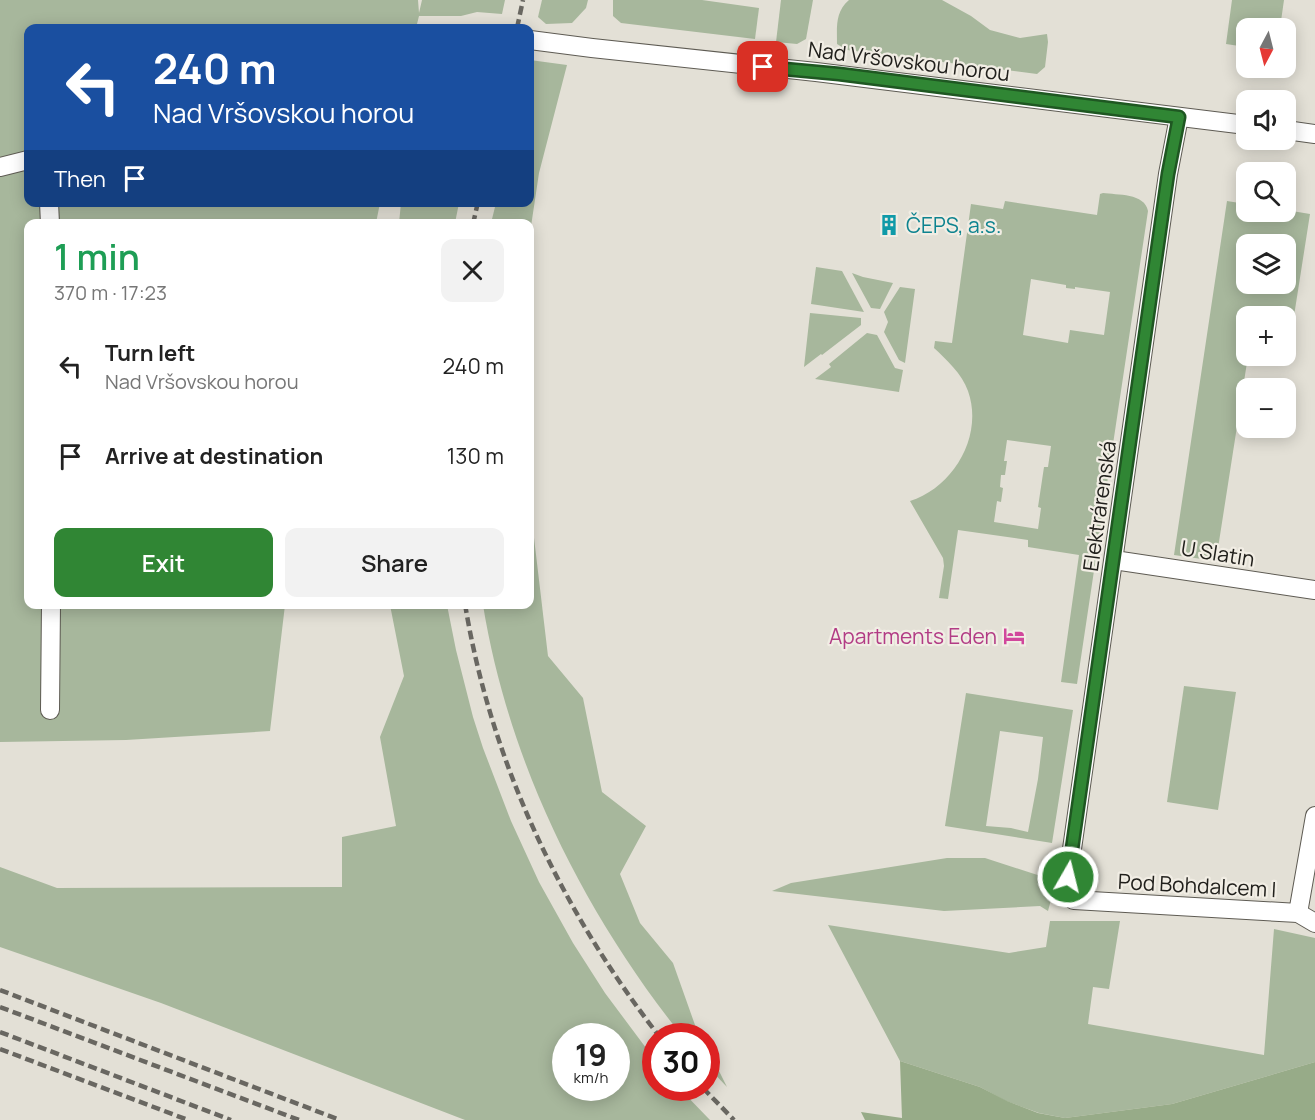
<!DOCTYPE html>
<meta charset="utf-8">
<style>
body{margin:0;font-family:Manrope,sans-serif;background:#f2f2f2;color:#222;height:100vh;display:flex;flex-direction:column;font-size:22px;white-space:nowrap}
*{box-sizing:border-box;margin:0}
p{font-size:20px;color:#767676}
.icon{flex:none;width:33px;height:33px;fill:none;stroke:currentColor;stroke-width:2;stroke-linecap:round;stroke-linejoin:round}
.map{position:relative;flex:1;overflow:hidden}
.sheet{position:absolute;left:24px;top:219px;width:510px;height:390px;display:flex;flex-direction:column;background:#fff;border-radius:12px;box-shadow:0 3px 15px #0003}
.sheet>*{flex:none}
.hud{position:absolute;left:24px;top:24px;width:510px;height:183px;border-radius:12px;box-shadow:0 3px 15px #0003;background:#1a4fa0;color:#fff;overflow:hidden}
.needle{width:39px;rotate:187deg}
.fabs{position:absolute;left:1236px;top:18px;display:grid;gap:12px}
.fabs a{display:grid;place-items:center;width:60px;height:60px;border-radius:12px;background:#fff;box-shadow:0 3px 15px #0003;font-size:30px}
.speed{position:absolute;left:552px;top:1023px;display:flex;gap:12px;font-size:30px;font-weight:700;text-align:center}
.speed>*{display:grid;place-content:center;width:78px;height:78px;border-radius:50%;background:#fff;box-shadow:0 3px 15px #0003;line-height:1}
.speed small{font-size:15px;font-weight:400}
.speed .limit{border:9px solid #d22;background:#fff;color:#111}
.pin{position:absolute;display:grid;place-items:center;width:51px;height:51px;color:#fff;margin:-26px;border-radius:12px;box-shadow:0 3px 9px #0006}
.me{position:absolute;width:66px;margin:-33px;rotate:8deg;stroke-linejoin:round;filter:drop-shadow(0 0 4px #0008)}
.turn{display:flex;align-items:center;gap:21px;height:126px;padding:0 30px;font-size:27px}
.turn .icon{width:78px;height:78px;stroke-width:2.5}
.turn b{display:block;font-size:42px;line-height:51px}
.then{display:flex;align-items:center;height:57px;padding:0 30px;background:#0003;gap:12px;font-size:22px}
.round{display:grid;place-items:center;flex:none;width:63px;height:63px;border-radius:12px;background:#f2f2f2}
.head{display:flex;align-items:center;justify-content:space-between;height:102px;padding:0 30px}
h1{font-size:36px;font-weight:600;line-height:45px;color:#1e9e55}
.primary-button{display:flex;gap:12px;margin-top:auto;padding:12px 30px}
.primary-button a{flex:1;height:69px;border-radius:12px;background:#308634;color:#fff;font-size:24px;font-weight:600;line-height:69px;text-align:center}
.primary-button a+a{background:#f2f2f2;color:#222}
ul{padding:0;list-style:none}
li{display:flex;align-items:center;gap:18px;height:90px;padding:0 30px}
li div{flex:1}
li b{display:block;font-size:22px}
li em{font-style:normal}
.map>svg:first-child{display:block}
</style>
<div class="map">
<svg width="1315" height="1120" viewBox="0 0 1315 1120">
<rect width="100%" height="100%" fill="#e3e0d6"/>
<!-- green -->
<g fill="#a7b79c" fill-rule="evenodd">
<polygon points="0,0 418,0 419,13 422,0 505,0 502,14 477,12 461,16 419,16 416,28 28,28 28,202 380,203 376,223 28,224 28,604 285,605 270,731 126,740 0,742"/>
<polygon points="542,0 588,0 586,8 572,23 546,24 538,17"/>
<polygon points="613,0 702,0 759,8 755,39 621,23 613,16"/>
<polygon points="781,0 813,0 806,39 797,44 776,42"/>
<path d="M849 0H942L971 16 990 30 1020 38 1047 34 1048 42 1045 67 1037 74 847 50 837 44C837 27 835 12 849 0Z"/>
<polygon points="1232,0 1284,0 1280,28 1246,28 1246,47 1226,44"/>
<polygon points="530,60 567,65 539,173 530,233 530,224 491,223 496,203 530,202"/>
<path d="M1103 193C1117 195 1145 193 1148 211L1077 684 1061 682 1079 555 1028 547V540L958 530 948 599 939 598 944 566 943 558 910 501C953 488 984 436 968 391 962 374 947 360 934 348L935 341 952 343 971 204 1003 209 1005 201 1097 215 1100 194ZM1031 279 1066 285V288L1075 289V287L1110 292 1104 335 1070 330 1068 343 1023 335ZM1007 440 1051 446 1048 467H1044L1038 507 1041 508 1038 529 994 522 997 501 1001 502 1003 488 1000 487 1001 475H1005L1007 461H1004Z"/>
<path d="M1227 201 1246 204V212L1286 210 1310 214 1294 316 1255 310 1253 316H1246L1248 356 1216 561 1174 555ZM1246 244H1286V284H1246Z"/>
<polygon points="401,203 401,202 459,203 455,223 399,223"/>
<polygon points="816,267 842,271 864,312 811,304"/>
<polygon points="852,273 863,277 893,283 880,309 871,308"/>
<polygon points="900,287 915,289 905,363 899,360 884,332 888,322 884,312"/>
<polygon points="810,313 861,318 861,325 822,355 821,354 804,367"/>
<polygon points="867,333 877,335 895,368 903,370 899,392 815,379 831,367 829,364"/>
<path d="M530 504 548 656 583 698 602 792 646 826 620 874 640 923 673 963 695 1025 701 1036H682C583 911 509 764 483 605L530 604Z"/>
<path d="M390 605H447L456 650 473 717 483 748 511 821 539 882 573 943 605 993 655 1060 656 1088H679L710 1120H465L161 1003 0 947V867L57 888 342 887V837L396 826 380 737 404 676ZM566 1036H616V1088H566Z"/>
<polygon points="1184,686 1236,692 1218,810 1167,802"/>
<path d="M966 693 1073 710 1052 843 945 826ZM1000 731 1043 737 1038 779 1028 832 1011 828 986 826Z"/>
<polygon points="947,858 985,858 1056,881 1048,911 1040,906 944,911 772,891 791,883"/>
<polygon points="1050,921 1120,921 1109,989 1093,987 1088,1024 1264,1055 1274,929 1315,938 1315,1062 1172,1104 1065,1118 1039,1113 1006,1101 980,1087 900,1061 828,925 1009,953 1046,947"/>
<polygon points="707,1047 727,1087 707,1066"/>
</g>
<!-- forest -->
<polygon fill="#97ab88" points="900,1061 980,1087 1007,1101 1038,1113 1065,1118 1172,1104 1315,1062 1315,1120 865,1120 861,1112 902,1118"/>
<g fill="none" stroke-linecap="round" stroke-linejoin="round">
<defs>
<g id="street">
<polyline points="530,40 592,48 816,72 1246,125"/>
<polyline points="1179,117 1168,174 1068,877 1074,900 1298,913 1315,923"/>
<polyline points="1286,130 1315,134"/>
<polyline points="0,167 28,160"/>
<polyline points="49,202 50,224"/>
<polyline points="1114,560 1315,590"/>
<polyline points="50,710 51,604"/>
<polyline points="1298,913 1315,816"/>
</g>
</defs>
<!-- street casing -->
<use href="#street" stroke="#5e5b53" stroke-width="20"/>
<!-- street -->
<use href="#street" stroke="#fff" stroke-width="18"/>
<!-- rail -->
<g stroke="#696761" stroke-width="4.5" stroke-dasharray="9 4.5" stroke-linecap="butt">
<polyline points="517,28 523,0"/>
<polyline points="473,224 478,202"/>
<path d="M465 604C491 763 562 911 659 1036"/>
<polyline points="0,990 340,1120"/>
<polyline points="0,1007 299,1120"/>
<polyline points="0,1032 231,1120"/>
<polyline points="0,1049 188,1120"/>
<polyline points="703,1088 734,1120"/>
</g>
</g>
<g fill="none" stroke-linecap="round" stroke-linejoin="round">
<defs>
<polyline id="route" points="763,67 839,74 1179,117 1168,174 1068,877"/>
</defs>
<!-- route casing -->
<use href="#route" stroke="#1f5722" stroke-width="15"/>
<!-- route -->
<use href="#route" stroke="#308634" stroke-width="10"/>
</g>
<!-- icons -->
<defs>
<symbol id="building-bare" viewBox="-9 -9 18 18"><path d="M-4-6H4V6H1V3H-1V6H-4ZM-2.5-4.3h1.7v1.8h-1.7ZM.8-4.3h1.7v1.8H.8ZM-2.5-1h1.7V.8h-1.7ZM.8-1h1.7V.8H.8Z" fill="#0f9aa8" stroke="#f1ede4" stroke-width="2.5" paint-order="stroke"/></symbol>
<symbol id="hotel-bare" viewBox="-9 -9 18 18"><path d="M-6-4.5h1.5V1H6V5H4.5V3h-9V5H-6ZM-4 0a1.8 1.8 0 1 1 3.6 0ZM.5 0V-2.5h3Q6-2.5 6 0Z" fill="#d1479c" stroke="#f1ede4" stroke-width="2.5" paint-order="stroke"/></symbol>
</defs>
<g fill-rule="evenodd">
<use href="#building-bare" x="874" y="210" width="30" height="30"/>
<use href="#hotel-bare" x="999" y="621" width="30" height="30"/>
</g>
<g text-anchor="middle" dominant-baseline="central" stroke-width="4.5" stroke-linejoin="round" paint-order="stroke">
<!-- street labels -->
<g font-size="21" fill="#21201c" stroke="#f1ede4">
<text transform="translate(909 61) rotate(7)">Nad Vršovskou horou</text>
<text transform="translate(1099 506) rotate(-82)">Elektrárenská</text>
<text transform="translate(1218 553) rotate(9)">U Slatin</text>
<text transform="translate(1197 885) rotate(3)">Pod Bohdalcem I</text>
</g>
<!-- culture labels -->
<g font-size="21" fill="#0d838f" stroke="#f1ede4" text-anchor="start">
<text x="906" y="225">ČEPS, a.s.</text>
</g>
<!-- hotel labels -->
<g font-size="21" fill="#b23c85" stroke="#f1ede4" text-anchor="end">
<text x="997" y="636">Apartments Eden</text>
</g>
</g>
</svg>
<div class="fabs">
<a><svg class="needle" viewBox="-14 -14 28 28"><path d="M0-13l5 13h-10z" fill="#e53935"/><path d="M0 13l5-13h-10z" fill="#767676"/></svg></a>
<a><svg class="icon" aria-label="sound" viewBox="0 0 24 24"><path d="M4 9h4l5-4v14l-5-4H4zM17 9q2 3 0 6"/></svg></a>
<a><svg class="icon" aria-label="search" viewBox="0 0 24 24"><circle cx="10" cy="10" r="6"/><path d="M15 15l6 6"/></svg></a>
<a><svg class="icon" aria-label="layers" viewBox="0 0 24 24"><path d="M12 4l9 5-9 5-9-5zM3 14l9 5 9-5"/></svg></a>
<a>+</a>
<a>−</a>
</div>
<div class="speed"><div>19<small>km/h</small></div><div class="limit">30</div></div>
<div class="pin" style="left:763px;top:67px;background:#d93025"><svg class="icon" aria-label="arrive" viewBox="0 0 24 24"><path d="M6 21V4h12l-3 4 3 4H6"/></svg></div>
<svg class="me" style="left:1068px;top:877px" viewBox="-20 -20 40 40"><circle r="17" fill="#308634" stroke="#fff" stroke-width="3"/><path d="M0-11L8 9 0 5-8 9z" fill="#fff"/></svg>
<div class="hud">
<div class="turn"><svg class="icon" aria-label="left" viewBox="0 0 24 24"><path d="M17 20v-9H6M10 6l-5 5 5 5"/></svg><div><b>240 m</b>Nad Vršovskou horou</div></div>
<div class="then">Then<svg class="icon" aria-label="arrive" viewBox="0 0 24 24"><path d="M6 21V4h12l-3 4 3 4H6"/></svg></div>
</div>
<section class="sheet">
<div class="head"><div><h1>1 min</h1><p>370 m · 17:23</p></div><a class="round"><svg class="icon" aria-label="close" viewBox="0 0 24 24"><path d="M6 6l12 12M18 6L6 18"/></svg></a></div>
<ul>
<li><svg class="icon" aria-label="left" viewBox="0 0 24 24"><path d="M17 20v-9H6M10 6l-5 5 5 5"/></svg><div><b>Turn left</b><p>Nad Vršovskou horou</p></div><em>240 m</em></li>
<li><svg class="icon" aria-label="arrive" viewBox="0 0 24 24"><path d="M6 21V4h12l-3 4 3 4H6"/></svg><div><b>Arrive at destination</b></div><em>130 m</em></li>
</ul>
<div class="primary-button"><a>Exit</a><a>Share</a></div>
</section>
</div>
